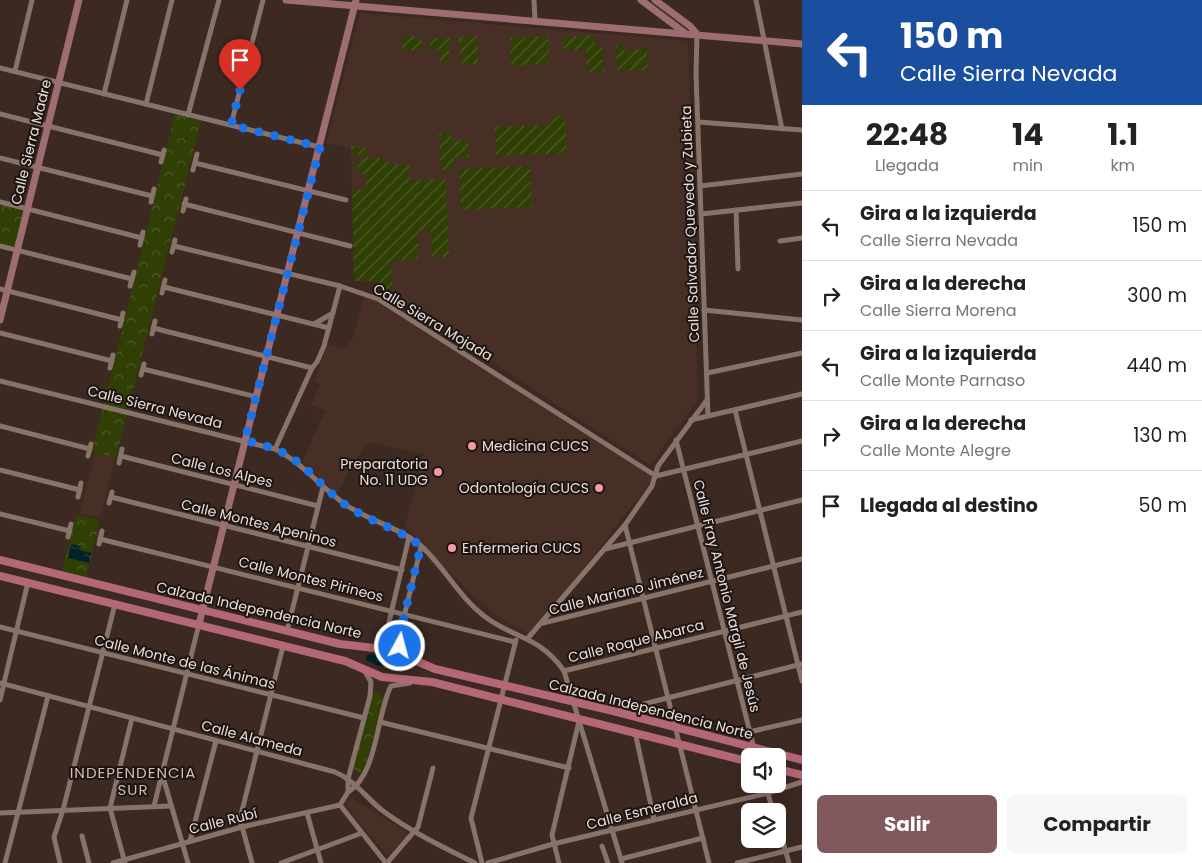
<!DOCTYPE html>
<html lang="es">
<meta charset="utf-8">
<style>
body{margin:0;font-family:Poppins,sans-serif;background:#f6f6f6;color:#222;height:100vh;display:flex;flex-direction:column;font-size:19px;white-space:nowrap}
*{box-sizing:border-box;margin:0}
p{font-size:16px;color:#767676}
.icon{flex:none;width:28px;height:28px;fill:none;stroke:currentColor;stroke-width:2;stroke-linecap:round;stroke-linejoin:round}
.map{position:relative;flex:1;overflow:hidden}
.panel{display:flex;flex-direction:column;background:#fff;width:400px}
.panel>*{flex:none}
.hud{background:#1a4fa0;color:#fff;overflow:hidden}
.controls{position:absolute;left:741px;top:748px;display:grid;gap:10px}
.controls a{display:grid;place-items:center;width:45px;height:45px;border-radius:8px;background:#fff;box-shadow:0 5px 20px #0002;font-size:25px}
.pin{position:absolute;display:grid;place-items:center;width:42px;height:42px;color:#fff;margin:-51px -21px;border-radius:50% 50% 50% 0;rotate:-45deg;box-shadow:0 0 5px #0007}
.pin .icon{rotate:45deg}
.me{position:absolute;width:55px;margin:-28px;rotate:7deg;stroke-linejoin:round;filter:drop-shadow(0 0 4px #0008)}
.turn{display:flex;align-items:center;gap:18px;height:105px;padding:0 15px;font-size:22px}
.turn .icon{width:65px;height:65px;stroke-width:2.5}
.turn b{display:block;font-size:35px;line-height:42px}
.eta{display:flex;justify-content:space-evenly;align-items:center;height:85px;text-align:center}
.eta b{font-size:30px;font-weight:700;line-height:35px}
.button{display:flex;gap:10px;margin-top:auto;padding:10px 15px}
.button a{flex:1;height:58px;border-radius:8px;background:#80585d;color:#fff;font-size:20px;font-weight:700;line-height:58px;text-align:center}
.button a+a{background:#f6f6f6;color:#222}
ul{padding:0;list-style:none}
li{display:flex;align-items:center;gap:15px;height:70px;padding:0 15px;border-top:1px solid #e0e0e0}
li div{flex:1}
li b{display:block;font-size:19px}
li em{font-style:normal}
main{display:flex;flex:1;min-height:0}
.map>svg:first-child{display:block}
</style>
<main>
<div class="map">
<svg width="802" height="863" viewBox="0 0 802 863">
<defs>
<pattern id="park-crowns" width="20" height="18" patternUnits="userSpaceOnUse" patternTransform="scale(1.25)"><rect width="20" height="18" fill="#303f04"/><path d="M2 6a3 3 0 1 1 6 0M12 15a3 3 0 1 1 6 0" fill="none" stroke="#4e5a28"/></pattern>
<pattern id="garden-furrows" width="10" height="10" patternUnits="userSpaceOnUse" patternTransform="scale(1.25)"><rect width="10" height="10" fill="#303f04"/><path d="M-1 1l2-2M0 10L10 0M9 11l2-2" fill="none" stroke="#4e5a28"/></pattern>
<pattern id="water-ripples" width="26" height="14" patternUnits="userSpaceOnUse" patternTransform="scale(1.25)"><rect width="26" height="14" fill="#002229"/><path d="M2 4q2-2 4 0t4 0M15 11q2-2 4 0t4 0" fill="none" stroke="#254247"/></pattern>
</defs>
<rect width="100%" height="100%" fill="#3b2922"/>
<!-- built -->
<g fill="#482f25">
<polygon points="360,13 688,41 698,400 650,465 454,338 447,328 374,281 354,281 351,149 326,143"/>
<polygon points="365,294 376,297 550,412 654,477 585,567 530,634 497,617 455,578 405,526 424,454 367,442 336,494 302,463 325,411 311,405 320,384 314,381 328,344 345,349 353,338"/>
<polygon points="95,453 115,458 100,518 80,513"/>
<polygon points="352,799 400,827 408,835 387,856 347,807 347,801"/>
</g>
<!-- park -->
<g fill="url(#park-crowns)">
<polygon points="175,114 201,121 116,458 92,452"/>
<polygon points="0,205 24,211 15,247 0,244"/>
<polygon points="76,514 100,520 86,578 62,572"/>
<polygon points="379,691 383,699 364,770 357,774 353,767 372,694"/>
</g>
<!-- garden -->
<g fill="url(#garden-furrows)">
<polygon points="595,35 595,46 602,46 604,72 587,72 586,50 564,50 563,37"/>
<polygon points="402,36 414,36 414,39 422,39 422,50 403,51"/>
<polygon points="477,36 478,64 461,64 460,41 449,41 449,62 440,62 439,49 430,49 429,39"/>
<polygon points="548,36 549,64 511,66 510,38"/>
<polygon points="616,45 624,45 624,52 647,47 648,70 617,71"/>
<polygon points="565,115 567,153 496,156 495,127 551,125 551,116"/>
<polygon points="451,133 452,141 468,140 469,157 454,158 454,170 441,170 439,134"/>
<polygon points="351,146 367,148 368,158 382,158 391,165 409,164 410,180 446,179 449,258 443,258 442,253 435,254 434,258 432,258 431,231 418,231 419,259 391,261 393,294 373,281 354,281 352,190 366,189 366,174 359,174 359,167 352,167 352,163 362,162 362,155 351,155"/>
<polygon points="530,166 532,207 461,210 460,169"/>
</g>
<!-- water -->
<g fill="url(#water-ripples)">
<polygon points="71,544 80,546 79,550 91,553 89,563 68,558"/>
<polygon points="369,654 387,656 404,663 405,667 401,670 376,665 366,660 366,656"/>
</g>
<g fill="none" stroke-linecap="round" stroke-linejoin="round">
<!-- street -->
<g stroke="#88736a" stroke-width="5">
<polyline points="534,0 535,21"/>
<polyline points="756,0 782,129"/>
<polyline points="697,34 696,73 708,416"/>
<polyline points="0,68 319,147"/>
<polyline points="15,71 32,0"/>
<polyline points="104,94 127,0"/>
<polyline points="146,104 172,0"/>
<polyline points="0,114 163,155"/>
<polyline points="188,115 219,0"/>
<polyline points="698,122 802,130"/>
<polyline points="231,125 263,0"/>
<polyline points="0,158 152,196"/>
<polyline points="161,162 164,150"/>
<polyline points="195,163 346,200"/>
<polyline points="193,170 197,154"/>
<polyline points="700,186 802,174"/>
<polyline points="0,202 142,238"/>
<polyline points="151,202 154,189"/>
<polyline points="184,204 350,246"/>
<polyline points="736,210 738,269"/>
<polyline points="183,211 186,199"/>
<polyline points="701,214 802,203"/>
<polyline points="780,241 802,238"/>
<polyline points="140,245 143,232"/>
<polyline points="0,246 132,279"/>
<polyline points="174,246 340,286 378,299 656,476 802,441"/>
<polyline points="172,252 175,240"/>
<polyline points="130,286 134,272"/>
<polyline points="164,287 329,328"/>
<polyline points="0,289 122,320"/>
<polyline points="162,293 165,280"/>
<polyline points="704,310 802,320"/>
<polyline points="314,324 333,313"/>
<polyline points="120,326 123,313"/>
<polyline points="153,328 312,368"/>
<polyline points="0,333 112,361"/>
<polyline points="152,334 155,321"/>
<polyline points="110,368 113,355"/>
<polyline points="143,369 257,397"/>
<polyline points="707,373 802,353"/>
<polyline points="141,375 144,364"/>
<path d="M0 381 275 449C303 463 321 488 346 505 370 521 398 527 420 545 444 566 458 596 484 616 514 639 540 636 564 671L622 863"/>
<polyline points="735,410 802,681"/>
<polyline points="691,420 802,394"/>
<polyline points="0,426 90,449"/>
<polyline points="676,440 756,756"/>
<polyline points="275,449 312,368 317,362 324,346 340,286"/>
<polyline points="88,456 91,444"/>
<polyline points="121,456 318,506"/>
<polyline points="119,463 122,449"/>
<polyline points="0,470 80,490"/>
<polyline points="78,497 81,483"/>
<polyline points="111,497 402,570"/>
<polyline points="109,503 112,492"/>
<polyline points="0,514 70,531"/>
<polyline points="625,525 709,863"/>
<polyline points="68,537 71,524"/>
<polyline points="100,539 515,642"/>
<polyline points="99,544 102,531"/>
<polyline points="605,549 802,500"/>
<polyline points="543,623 802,559"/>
<polyline points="0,627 364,718"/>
<polyline points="287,631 323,487"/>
<polyline points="528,638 625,525 652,486 658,466 707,400"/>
<polyline points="372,648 386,635 409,537"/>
<polyline points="410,655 400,646 401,629 421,547"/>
<polyline points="564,671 802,612"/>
<path d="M0 683 335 772C355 780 367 799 383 811 413 833 443 847 475 863"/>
<polyline points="0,700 28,582"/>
<polyline points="616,711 802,664"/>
<polyline points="380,722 569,768"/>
<polyline points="635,732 654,819"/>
<polyline points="749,732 802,720"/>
<polyline points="163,777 188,863"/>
<polyline points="765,784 773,811"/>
<path d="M348 792C378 774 376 715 391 686L410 683"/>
<polyline points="340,805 348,792 348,779 370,696 371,682 364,670"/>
<polyline points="340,805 386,863"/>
<polyline points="154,806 199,624"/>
<polyline points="0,813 171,806"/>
<polyline points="307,813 321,863"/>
<polyline points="778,825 789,863"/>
<polyline points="82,836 89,863"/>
<polyline points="190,841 216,741"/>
<polyline points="602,846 608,863"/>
<polyline points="621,859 703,838"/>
<polyline points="5,863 48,696"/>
<polyline points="60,863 54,837 63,810 115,604"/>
<polyline points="113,863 242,827 340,805"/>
<polyline points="125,863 110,808 132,718"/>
<polyline points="252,863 240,819 283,646"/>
<polyline points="281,863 362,833"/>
<polyline points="387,863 418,827 433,768"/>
<polyline points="482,863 471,818 516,640"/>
<polyline points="488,863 553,844 768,793 802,782"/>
<polyline points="559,863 552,835 579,721"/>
<polyline points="737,863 802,847"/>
</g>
<!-- secondary -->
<g stroke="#9e6d71" stroke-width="7">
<polyline points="286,0 802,44"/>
<polyline points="641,0 685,33"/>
<polyline points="655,0 690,26 697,34"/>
<polyline points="0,320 79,0"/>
<polyline points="199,624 356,0"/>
</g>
<!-- primary -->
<g stroke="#b46777" stroke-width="8">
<polyline points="0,560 340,644 391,650 435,669 613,711 802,760"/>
<polyline points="0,576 345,661 382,677 432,682 750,762"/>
<polyline points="778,769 802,775"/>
</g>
</g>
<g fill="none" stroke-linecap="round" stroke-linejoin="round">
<!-- route -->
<path stroke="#1a73e8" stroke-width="9" stroke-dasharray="0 16.2" d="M240 90 231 125 320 147 245 440C261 445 278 448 292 458 312 472 327 492 347 506 371 522 399 529 421 546L401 629 400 646"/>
</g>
<!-- markers -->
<g fill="#f49aa5" stroke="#1c1411" stroke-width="2">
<circle cx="472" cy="446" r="5"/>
<circle cx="438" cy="472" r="5"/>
<circle cx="599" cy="488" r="5"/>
<circle cx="452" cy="548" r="5"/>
</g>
<g text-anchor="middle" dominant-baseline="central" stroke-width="4" stroke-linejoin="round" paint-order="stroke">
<!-- street labels -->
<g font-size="14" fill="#eaddd8" stroke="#1c1411">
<text transform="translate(31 142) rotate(-76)">Calle Sierra Madre</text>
<text transform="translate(690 224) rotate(-92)">Calle Salvador Quevedo y Zubieta</text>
<text transform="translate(433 322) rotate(31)">Calle Sierra Mojada</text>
<text transform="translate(155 407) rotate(14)">Calle Sierra Nevada</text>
<text transform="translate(222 470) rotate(14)">Calle Los Alpes</text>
<text transform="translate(259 523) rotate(14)">Calle Montes Apeninos</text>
<text transform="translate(311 579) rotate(14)">Calle Montes Pirineos</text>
<text transform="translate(626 591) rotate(-14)">Calle Mariano Jiménez</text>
<text transform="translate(727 596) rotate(76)">Calle Fray Antonio Margil de Jesús</text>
<text transform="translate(259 610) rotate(13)">Calzada Independencia Norte</text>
<text transform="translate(636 641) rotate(-14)">Calle Roque Abarca</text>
<text transform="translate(185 662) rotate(14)">Calle Monte de las Ánimas</text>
<text transform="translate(651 709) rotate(14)">Calzada Independencia Norte</text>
<text transform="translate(252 738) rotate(15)">Calle Alameda</text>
<text transform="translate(642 811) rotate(-14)">Calle Esmeralda</text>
<text transform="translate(223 821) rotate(-14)">Calle Rubí</text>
</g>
<!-- poi labels -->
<g font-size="14" fill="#eaddd8" stroke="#1c1411" text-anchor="start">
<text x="482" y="446">Medicina CUCS</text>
<text x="428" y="464" text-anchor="end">Preparatoria<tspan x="428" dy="16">No. 11 UDG</tspan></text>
<text x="589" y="488" text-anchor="end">Odontología CUCS</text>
<text x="462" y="548">Enfermeria CUCS</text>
</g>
<!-- neighbourhood labels -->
<g font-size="15" letter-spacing="1" fill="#d2bbb1" stroke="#1c1411">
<text x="133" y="772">INDEPENDENCIA<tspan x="133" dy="17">SUR</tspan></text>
</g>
</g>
</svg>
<div class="controls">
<a><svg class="icon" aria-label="sound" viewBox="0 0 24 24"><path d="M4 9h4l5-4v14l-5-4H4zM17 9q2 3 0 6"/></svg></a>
<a><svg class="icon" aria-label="layers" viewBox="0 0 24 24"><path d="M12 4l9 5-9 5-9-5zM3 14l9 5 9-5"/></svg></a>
</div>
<div class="pin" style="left:240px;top:90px;background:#d93025"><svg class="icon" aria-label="arrive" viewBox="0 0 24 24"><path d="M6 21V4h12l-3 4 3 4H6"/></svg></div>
<svg class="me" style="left:400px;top:646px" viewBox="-20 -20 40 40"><circle r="17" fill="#1a73e8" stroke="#fff" stroke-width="3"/><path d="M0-11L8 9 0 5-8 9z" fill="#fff"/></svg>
</div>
<section class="panel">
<div class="hud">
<div class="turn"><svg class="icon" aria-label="left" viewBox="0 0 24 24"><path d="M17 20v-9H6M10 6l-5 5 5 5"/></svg><div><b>150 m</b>Calle Sierra Nevada</div></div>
</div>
<div class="eta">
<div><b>22:48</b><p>Llegada</p></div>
<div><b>14</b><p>min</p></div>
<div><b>1.1</b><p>km</p></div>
</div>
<ul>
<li><svg class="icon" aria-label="left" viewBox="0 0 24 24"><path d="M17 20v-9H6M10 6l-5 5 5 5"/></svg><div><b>Gira a la izquierda</b><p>Calle Sierra Nevada</p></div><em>150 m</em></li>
<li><svg class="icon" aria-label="right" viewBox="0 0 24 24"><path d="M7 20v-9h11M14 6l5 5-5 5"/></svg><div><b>Gira a la derecha</b><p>Calle Sierra Morena</p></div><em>300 m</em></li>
<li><svg class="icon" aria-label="left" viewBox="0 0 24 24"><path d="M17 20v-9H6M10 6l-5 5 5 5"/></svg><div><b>Gira a la izquierda</b><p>Calle Monte Parnaso</p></div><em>440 m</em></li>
<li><svg class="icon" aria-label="right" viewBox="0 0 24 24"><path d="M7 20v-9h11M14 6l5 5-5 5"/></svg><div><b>Gira a la derecha</b><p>Calle Monte Alegre</p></div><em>130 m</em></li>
<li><svg class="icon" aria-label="arrive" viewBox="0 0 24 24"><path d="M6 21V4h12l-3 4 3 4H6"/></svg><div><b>Llegada al destino</b></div><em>50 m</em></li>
</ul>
<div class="button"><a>Salir</a><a>Compartir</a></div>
</section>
</main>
